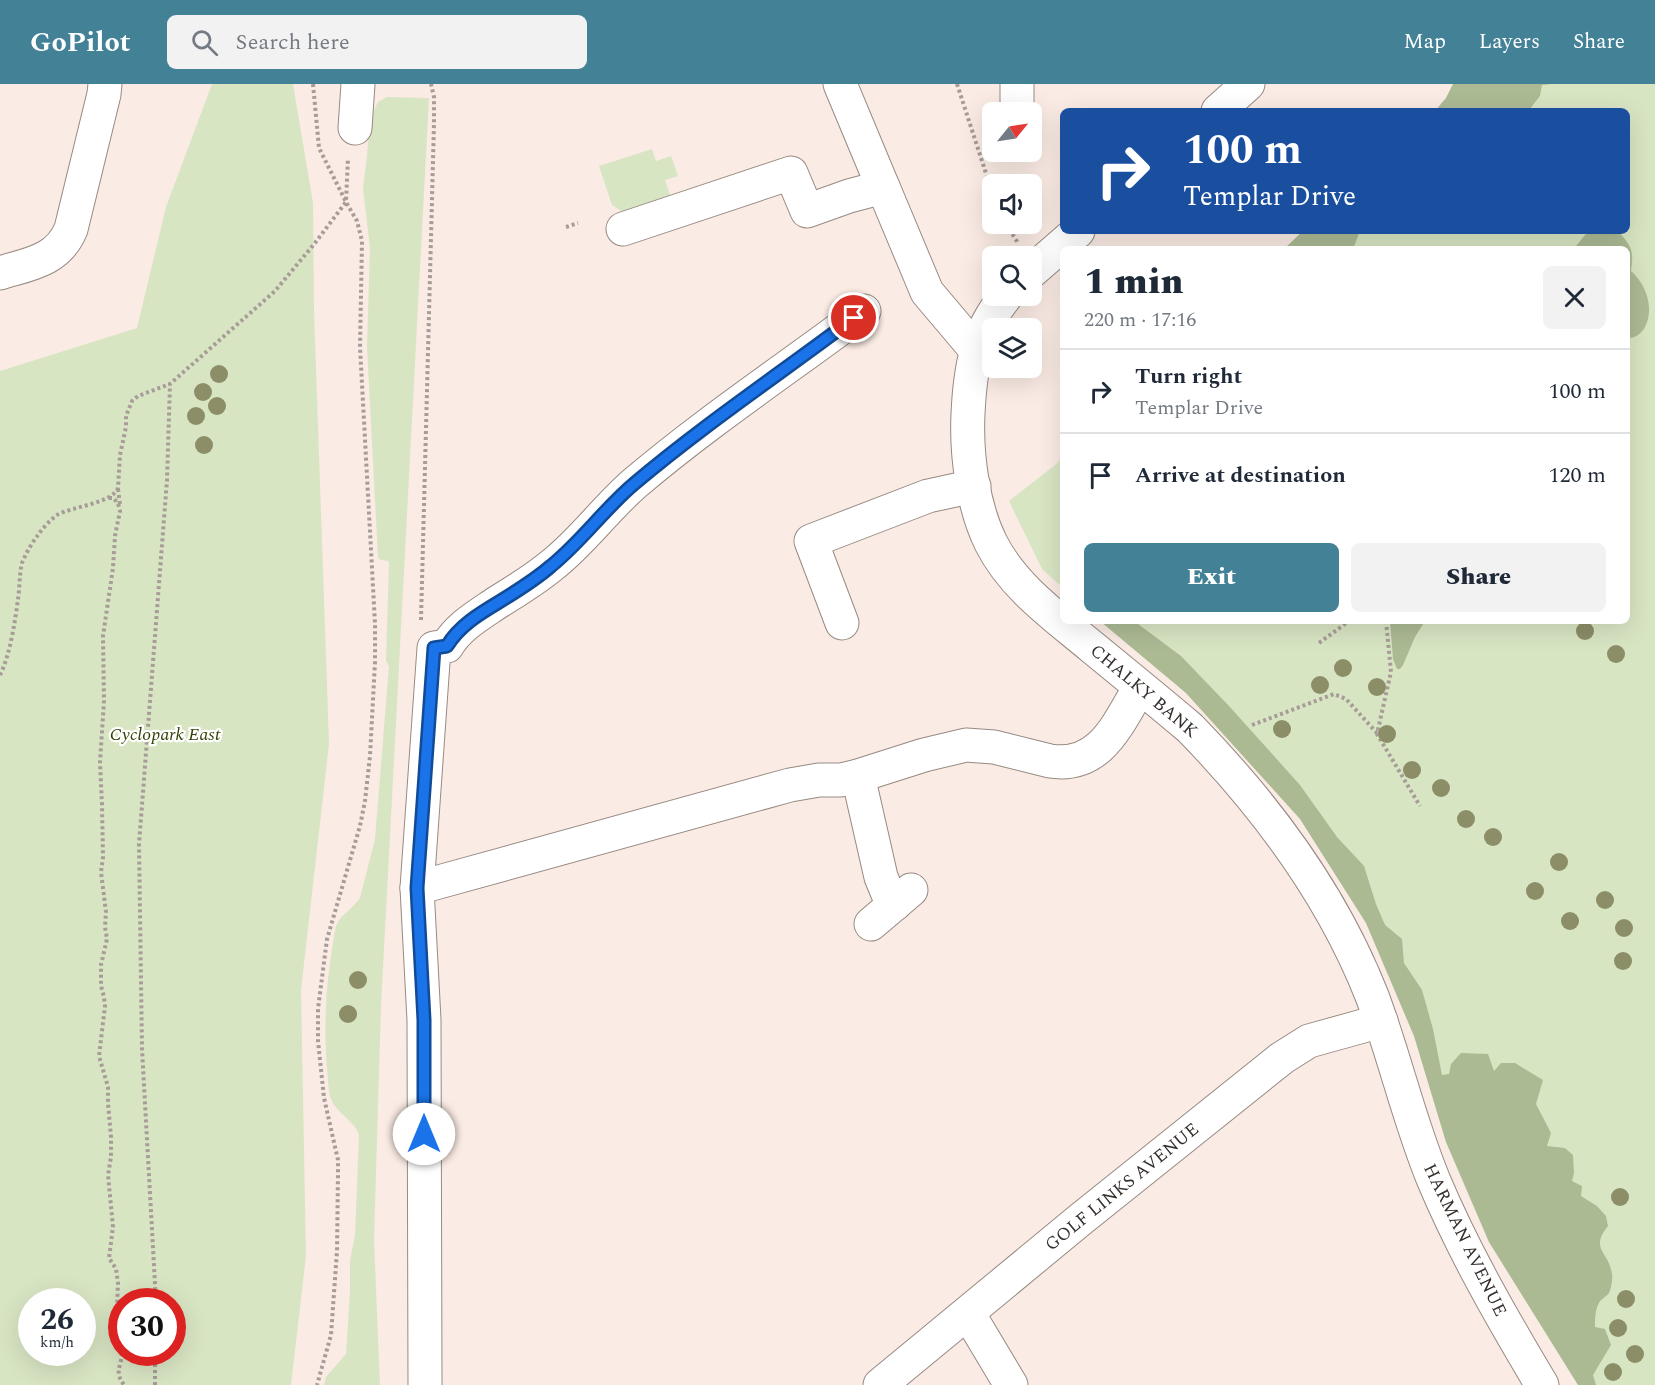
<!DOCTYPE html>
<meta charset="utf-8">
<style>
body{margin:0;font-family:Spectral,serif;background:#f2f2f3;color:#1f2937;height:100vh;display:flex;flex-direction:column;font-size:22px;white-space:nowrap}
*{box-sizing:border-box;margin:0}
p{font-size:20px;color:#747a83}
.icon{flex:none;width:33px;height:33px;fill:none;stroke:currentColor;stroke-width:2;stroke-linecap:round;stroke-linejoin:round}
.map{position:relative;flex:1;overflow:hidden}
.panel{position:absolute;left:1060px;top:162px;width:570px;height:378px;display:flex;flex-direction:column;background:#fff;border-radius:9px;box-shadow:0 6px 24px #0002}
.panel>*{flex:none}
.hud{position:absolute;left:1060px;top:24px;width:570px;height:126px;border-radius:9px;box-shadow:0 6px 24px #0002;background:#1a4fa0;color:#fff;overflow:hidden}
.needle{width:39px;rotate:60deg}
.controls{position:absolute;left:982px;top:18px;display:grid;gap:12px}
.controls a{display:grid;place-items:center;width:60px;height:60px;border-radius:9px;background:#fff;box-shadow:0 6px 24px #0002;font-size:30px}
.speed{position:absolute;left:18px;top:1204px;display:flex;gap:12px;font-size:30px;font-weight:700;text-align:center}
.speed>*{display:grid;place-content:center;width:78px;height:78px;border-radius:50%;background:#fff;box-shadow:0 6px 24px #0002;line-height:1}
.speed small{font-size:15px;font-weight:400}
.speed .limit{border:9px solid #d22;background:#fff;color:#111}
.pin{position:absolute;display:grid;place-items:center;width:51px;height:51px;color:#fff;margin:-26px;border:3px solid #fff;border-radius:50%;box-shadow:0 2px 6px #0007}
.me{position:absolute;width:66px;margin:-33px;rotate:0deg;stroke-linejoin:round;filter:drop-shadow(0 0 4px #0008)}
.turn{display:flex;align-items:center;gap:21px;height:126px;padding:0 24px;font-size:27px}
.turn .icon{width:78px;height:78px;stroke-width:2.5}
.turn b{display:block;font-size:42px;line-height:51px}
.round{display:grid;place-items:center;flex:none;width:63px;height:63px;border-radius:9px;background:#f2f2f3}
.headline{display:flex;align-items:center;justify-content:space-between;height:102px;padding:0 24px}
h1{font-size:36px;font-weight:800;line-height:45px}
.action{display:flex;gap:12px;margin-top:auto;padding:12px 24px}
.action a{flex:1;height:69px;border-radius:9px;background:#438197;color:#fff;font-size:24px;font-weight:800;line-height:69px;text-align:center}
.action a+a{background:#f2f2f3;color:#1f2937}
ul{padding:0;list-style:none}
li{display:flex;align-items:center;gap:18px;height:84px;padding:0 24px;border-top:2px solid #e0e1e3}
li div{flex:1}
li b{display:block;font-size:22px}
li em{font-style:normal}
header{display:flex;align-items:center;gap:36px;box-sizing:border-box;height:84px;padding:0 30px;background:#438197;color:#fff}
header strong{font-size:28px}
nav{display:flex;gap:33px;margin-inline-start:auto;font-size:21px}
.search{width:420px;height:54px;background:#f2f2f3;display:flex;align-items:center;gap:15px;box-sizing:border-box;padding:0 21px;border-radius:9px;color:#747a83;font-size:22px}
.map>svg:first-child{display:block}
</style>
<header>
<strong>GoPilot</strong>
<div class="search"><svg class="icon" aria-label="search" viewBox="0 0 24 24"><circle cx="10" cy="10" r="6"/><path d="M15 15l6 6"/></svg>Search here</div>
<nav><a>Map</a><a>Layers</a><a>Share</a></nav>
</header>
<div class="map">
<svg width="1655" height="1301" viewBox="0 0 1655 1301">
<rect width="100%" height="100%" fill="#faebe4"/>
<!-- green -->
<g fill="#d8e5c3" fill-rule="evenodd">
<path d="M212 0H293L313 119 314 227 329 660 301 906 306 1172 291 1301H0V287L137 244 166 123ZM32 1218H82V1269H32ZM122 1218H172V1269H122Z"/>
<polygon points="1453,0 1655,0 1655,1301 1578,1301 1489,1158 1446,1058 1414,952 1366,839 1300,735 1186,609 1100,537 1628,537 1628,165 1284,165 1303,147 1628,147 1628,27 1435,27 1446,14"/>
<path d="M387 13 429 14 381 922 374 1156 380 1301H324L326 1293 346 1270 350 1208V1177L355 1151 359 1051C355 1037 337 1030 331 1015 328 1006 328 994 327 984 323 935 327 889 336 842 341 830 353 825 360 814L375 755 389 582 386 577 389 479 388 477 381 476 378 473 367 263 370 164 363 105 367 72 369 47 372 37 373 28 378 18Z"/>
<polygon points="652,65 656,77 671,72 678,92 665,96 671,114 629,132 612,121 599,82"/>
<polygon points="1063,373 1063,504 1042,485 1009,417 1055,381"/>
</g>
<!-- forest -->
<g fill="#acba94">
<polygon points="1453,0 1551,0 1542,1 1540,12 1529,26 1527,27 1435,27 1446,14"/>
<polygon points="1303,147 1360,147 1353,165 1284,165"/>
<path d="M1591 147H1618C1632 163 1634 166 1631 187 1647 201 1655 226 1644 245 1639 251 1635 254 1628 254V165H1576V162L1585 151Z"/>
<path d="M1100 537H1134L1181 572 1229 622 1300 701 1337 753 1364 782 1376 820 1385 841 1402 855 1404 879 1422 906 1433 945 1442 991 1449 990 1451 980 1461 969 1488 970 1494 987 1501 979H1515L1543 996 1536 1020 1551 1049 1547 1062 1565 1064 1573 1071 1574 1089 1572 1097 1582 1102 1581 1112 1597 1122 1606 1132 1608 1142C1589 1166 1609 1167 1612 1190 1613 1194 1611 1205 1609 1209 1606 1213 1601 1215 1599 1219 1595 1226 1595 1235 1595 1243L1605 1245 1611 1261 1593 1291 1596 1301H1578L1489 1158 1446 1058 1414 952 1366 839 1300 735 1186 609Z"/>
<polygon points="1390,537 1425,537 1415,553 1403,581 1400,585 1397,585 1393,575"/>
</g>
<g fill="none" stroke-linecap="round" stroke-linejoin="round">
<defs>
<g id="minor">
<polyline points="840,0 883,103"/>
<polyline points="1017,0 1017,17"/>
<polyline points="1218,27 1248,0"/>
<polyline points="355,44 358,0"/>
<polyline points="623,145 791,89 807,127 849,112 883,103 927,208 976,266"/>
<polyline points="1032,187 1078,147"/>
<path d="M0 189C29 180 58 177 71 145L104 10 105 0"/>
<path d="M1006 212C976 248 970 285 968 330 966 371 973 423 991 459 1013 503 1056 533 1092 563 1125 590 1158 617 1190 644 1267 723 1332 810 1372 912 1395 973 1409 1037 1434 1097 1464 1168 1502 1234 1542 1301"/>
<polyline points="842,539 811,457 928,412 974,402"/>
<polyline points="858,692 881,793 888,810 895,820"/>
<path d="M417 804 790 701 819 696H841L858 692 924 671 966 661 994 663 1050 677C1101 685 1118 639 1140 603"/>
<polyline points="871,840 911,806"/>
<polyline points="968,1229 1011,1301"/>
<path d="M425 1301 424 936 417 804 434 564 447 562C459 542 479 531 498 518 516 507 534 496 551 482 582 458 605 425 635 399 708 337 788 284 864 227"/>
<polyline points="880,1301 1081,1135 1282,974 1309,957 1381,937"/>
</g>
</defs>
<!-- minor casing -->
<use href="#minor" stroke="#978a83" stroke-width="35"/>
<!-- path -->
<g stroke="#a79c97" stroke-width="4" stroke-dasharray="3 3" stroke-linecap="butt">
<polyline points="313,0 319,64 346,118 357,137 362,157 360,263 375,540 375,578 370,672 365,717 360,742 327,855 318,925 318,957 324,1014 338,1076 338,1089 337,1167 331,1251 317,1301"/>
<polyline points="957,0 993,111"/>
<polyline points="1006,140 1018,159"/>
<polyline points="566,143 578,139"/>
<polyline points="118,405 120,421"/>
<polyline points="109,414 113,414 118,419 120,427 115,452 113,484 103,552 104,617 100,678 102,721 103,773 101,788 106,828 105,843 107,855 101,881 101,902 104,913 105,922 99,972 108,1003 108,1019 111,1053 111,1073 108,1091 113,1143 109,1174 116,1185 118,1199 117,1224 122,1249"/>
<polyline points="421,536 434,39 434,13 431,0"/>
<polyline points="1386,537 1391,588 1377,650 1420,722"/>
<polyline points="1319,559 1349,537"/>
<path d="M0 591C10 571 15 538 18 515 20 503 19 491 22 479 26 469 32 459 38 451 43 444 50 436 57 431 73 422 111 420 118 404L120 371 126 343V332L132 317 138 312 170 300"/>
<polyline points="1252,641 1334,610 1346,615 1377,649"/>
<polyline points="156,1218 142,965 139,760 167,396 170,300 275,207 315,159 346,118 348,74"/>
<path d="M122 1269C121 1284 114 1287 124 1301"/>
<polyline points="155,1301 155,1269"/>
</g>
<!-- minor -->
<use href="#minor" stroke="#fff" stroke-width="33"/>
</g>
<!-- trees -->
<g fill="#8c8e68">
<circle cx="219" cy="290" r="9"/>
<circle cx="203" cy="308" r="9"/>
<circle cx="217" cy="322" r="9"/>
<circle cx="196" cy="332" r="9"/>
<circle cx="204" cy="361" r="9"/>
<circle cx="1585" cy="547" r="9"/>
<circle cx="1616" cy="570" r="9"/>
<circle cx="1343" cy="584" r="9"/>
<circle cx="1320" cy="601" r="9"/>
<circle cx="1377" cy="603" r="9"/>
<circle cx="1282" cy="645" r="9"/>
<circle cx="1387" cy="650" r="9"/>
<circle cx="1412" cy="686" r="9"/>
<circle cx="1441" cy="704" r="9"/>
<circle cx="1466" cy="735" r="9"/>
<circle cx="1493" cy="753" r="9"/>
<circle cx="1559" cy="778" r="9"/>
<circle cx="1535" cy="807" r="9"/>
<circle cx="1605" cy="816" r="9"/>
<circle cx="1570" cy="837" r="9"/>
<circle cx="1624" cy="844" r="9"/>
<circle cx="1623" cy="877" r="9"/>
<circle cx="358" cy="896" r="9"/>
<circle cx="348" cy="930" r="9"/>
<circle cx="1620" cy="1113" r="9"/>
<circle cx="1626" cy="1215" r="9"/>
<circle cx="1618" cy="1244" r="9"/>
<circle cx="1635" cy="1270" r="9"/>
<circle cx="1613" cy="1288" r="9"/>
</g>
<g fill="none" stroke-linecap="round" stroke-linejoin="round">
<defs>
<path id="route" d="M424 1050V936L417 804 434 564 447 562C459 542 479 530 499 518 517 507 535 496 551 482 582 457 605 424 635 399 705 340 781 289 854 234"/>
</defs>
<!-- route casing -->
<use href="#route" stroke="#114b97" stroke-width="15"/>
<!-- route -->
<use href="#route" stroke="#1a73e8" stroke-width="10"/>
</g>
<g text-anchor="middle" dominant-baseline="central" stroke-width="4.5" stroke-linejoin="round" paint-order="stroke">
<!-- street labels -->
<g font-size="18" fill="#35302d" stroke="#fff">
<text transform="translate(1144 607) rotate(40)">CHALKY BANK</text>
<text transform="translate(1122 1103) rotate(-39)">GOLF LINKS AVENUE</text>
<text transform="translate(1465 1156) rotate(64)">HARMAN AVENUE</text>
</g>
<!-- park labels -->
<g font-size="18" font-style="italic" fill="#324203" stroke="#fff">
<text x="165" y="650">Cyclopark East</text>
</g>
</g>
</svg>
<div class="controls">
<a><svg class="needle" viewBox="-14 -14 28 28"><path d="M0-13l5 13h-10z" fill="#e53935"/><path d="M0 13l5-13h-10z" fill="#747a83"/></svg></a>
<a><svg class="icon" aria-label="sound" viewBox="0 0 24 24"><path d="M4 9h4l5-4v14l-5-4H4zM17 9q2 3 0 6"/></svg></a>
<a><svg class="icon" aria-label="search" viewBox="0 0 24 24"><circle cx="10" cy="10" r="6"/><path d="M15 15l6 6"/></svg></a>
<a><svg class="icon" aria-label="layers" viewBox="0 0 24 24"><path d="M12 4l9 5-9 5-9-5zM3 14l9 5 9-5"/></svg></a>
</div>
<div class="speed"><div>26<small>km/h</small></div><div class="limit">30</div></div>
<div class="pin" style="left:854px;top:234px;background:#d93025"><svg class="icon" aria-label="arrive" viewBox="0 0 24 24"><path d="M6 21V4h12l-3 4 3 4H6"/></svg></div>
<svg class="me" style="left:424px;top:1050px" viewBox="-20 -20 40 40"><circle r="19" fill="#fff"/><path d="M0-13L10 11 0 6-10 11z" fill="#1a73e8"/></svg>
<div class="hud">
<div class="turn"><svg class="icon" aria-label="right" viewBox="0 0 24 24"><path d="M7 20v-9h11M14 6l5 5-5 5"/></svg><div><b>100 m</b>Templar Drive</div></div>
</div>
<section class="panel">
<div class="headline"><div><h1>1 min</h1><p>220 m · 17:16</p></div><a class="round"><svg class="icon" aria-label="close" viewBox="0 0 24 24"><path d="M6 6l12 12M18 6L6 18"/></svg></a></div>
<ul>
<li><svg class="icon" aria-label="right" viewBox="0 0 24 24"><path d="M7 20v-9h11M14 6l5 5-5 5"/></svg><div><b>Turn right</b><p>Templar Drive</p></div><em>100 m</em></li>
<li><svg class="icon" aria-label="arrive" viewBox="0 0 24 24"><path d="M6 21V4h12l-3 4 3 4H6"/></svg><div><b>Arrive at destination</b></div><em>120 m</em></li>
</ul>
<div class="action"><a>Exit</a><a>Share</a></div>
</section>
</div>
